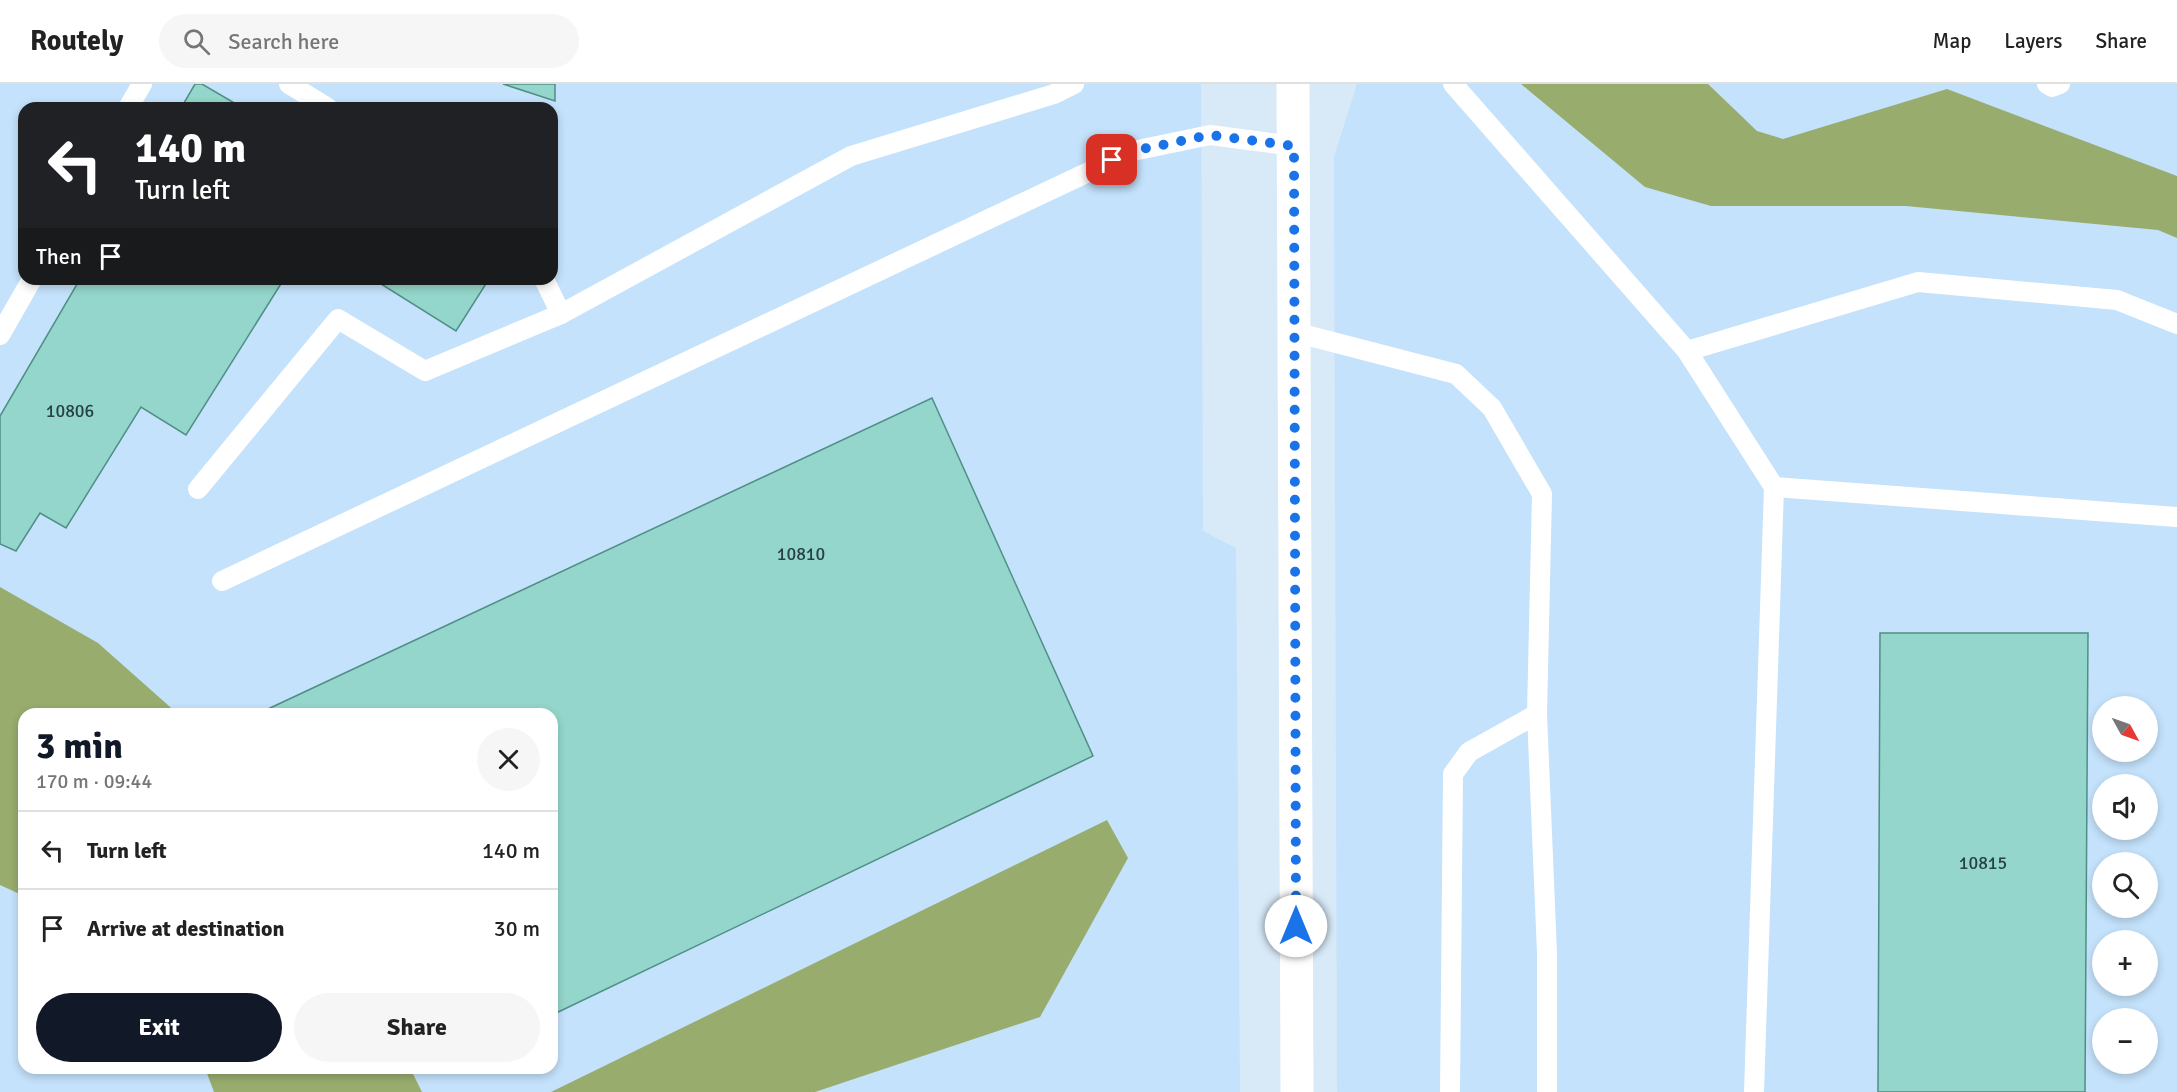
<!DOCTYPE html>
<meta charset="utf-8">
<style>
body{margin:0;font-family:Signika,sans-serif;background:#f6f6f6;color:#222;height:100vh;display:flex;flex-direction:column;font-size:22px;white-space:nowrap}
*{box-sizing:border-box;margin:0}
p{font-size:20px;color:#767676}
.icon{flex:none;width:33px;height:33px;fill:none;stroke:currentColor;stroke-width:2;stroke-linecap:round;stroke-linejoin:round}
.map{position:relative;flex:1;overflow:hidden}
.details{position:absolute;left:18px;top:624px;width:540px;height:366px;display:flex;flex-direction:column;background:#fff;border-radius:18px;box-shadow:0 3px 9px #0003}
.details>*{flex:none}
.banner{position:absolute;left:18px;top:18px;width:540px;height:183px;border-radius:18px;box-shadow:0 3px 9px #0003;background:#202124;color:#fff;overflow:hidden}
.needle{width:39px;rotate:130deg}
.tools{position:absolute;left:2092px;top:612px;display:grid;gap:12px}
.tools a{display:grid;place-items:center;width:66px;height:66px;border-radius:50%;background:#fff;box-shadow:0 3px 9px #0003;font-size:30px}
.pin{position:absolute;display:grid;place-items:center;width:51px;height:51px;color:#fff;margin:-26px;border-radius:12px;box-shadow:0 3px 9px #0006}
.me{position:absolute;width:66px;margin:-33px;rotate:0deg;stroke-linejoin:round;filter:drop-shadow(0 0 4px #0008)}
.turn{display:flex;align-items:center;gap:21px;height:126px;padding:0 18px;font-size:27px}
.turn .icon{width:78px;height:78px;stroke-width:2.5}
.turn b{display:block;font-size:42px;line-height:51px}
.then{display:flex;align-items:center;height:57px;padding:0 18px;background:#0003;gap:12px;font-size:22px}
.round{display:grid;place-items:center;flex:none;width:63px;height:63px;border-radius:32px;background:#f6f6f6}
.head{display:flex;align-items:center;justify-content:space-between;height:102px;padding:0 18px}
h1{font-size:36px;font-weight:800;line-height:45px;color:#111827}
.cta{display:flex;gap:12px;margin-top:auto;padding:12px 18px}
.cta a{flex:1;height:69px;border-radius:36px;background:#111827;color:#fff;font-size:24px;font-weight:800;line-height:69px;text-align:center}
.cta a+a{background:#f6f6f6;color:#222}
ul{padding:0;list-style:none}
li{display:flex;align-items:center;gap:18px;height:78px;padding:0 18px;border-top:2px solid #e0e0e0}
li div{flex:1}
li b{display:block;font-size:22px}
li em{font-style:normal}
header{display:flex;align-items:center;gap:36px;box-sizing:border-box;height:84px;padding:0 30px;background:#fff;border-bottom:2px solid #e0e0e0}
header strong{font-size:28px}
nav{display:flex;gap:33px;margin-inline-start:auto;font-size:21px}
.search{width:420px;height:54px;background:#f6f6f6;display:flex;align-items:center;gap:15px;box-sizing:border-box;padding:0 21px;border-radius:33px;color:#767676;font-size:22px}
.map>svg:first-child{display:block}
</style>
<header>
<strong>Routely</strong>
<div class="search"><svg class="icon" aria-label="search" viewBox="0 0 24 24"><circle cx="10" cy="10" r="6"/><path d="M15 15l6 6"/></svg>Search here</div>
<nav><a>Map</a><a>Layers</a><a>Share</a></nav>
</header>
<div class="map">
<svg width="2177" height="1008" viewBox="0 0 2177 1008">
<rect width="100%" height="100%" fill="#d8e9f8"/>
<!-- built -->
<g fill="#c4e2fb" fill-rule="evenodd">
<path d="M0 0H1201L1203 447 1236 464 1240 1008H0ZM24 24H552V195H24ZM24 630H552V984H24Z"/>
<path d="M1357 0H2177V1008H1337L1334 73ZM2103 622H2148V668H2103ZM2103 700H2148V746H2103ZM2103 778H2148V824H2103ZM2103 856H2148V902H2103ZM2103 934H2148V980H2103Z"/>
</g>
<!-- forest -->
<g fill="#98ac6e">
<polygon points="1521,0 1708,0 1757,47 1783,55 1947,5 2177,92 2177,154 2158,146 1906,122 1711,122 1645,103"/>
<polygon points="0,503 98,559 178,630 24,630 24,812 0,801"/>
<polygon points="1107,736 1128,774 1040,933 815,1008 551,1008"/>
<polygon points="205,984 410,984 422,1008 214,1008"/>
</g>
<!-- building -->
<g fill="#94d6cb" stroke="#4f8f85" stroke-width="1.5">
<polygon points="195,0 202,0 243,24 181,24"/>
<polygon points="503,0 555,0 555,17"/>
<polygon points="80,195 284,195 186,351 141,323 66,444 40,429 16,467 0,460 0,332"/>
<polygon points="373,195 489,195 456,247"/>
<polygon points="932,314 1093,672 552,931 552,630 270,630 268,625"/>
<polygon points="1880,549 2088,549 2085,1008 1878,1008"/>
</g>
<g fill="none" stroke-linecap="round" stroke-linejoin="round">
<!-- service -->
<g stroke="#fff" stroke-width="20">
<polyline points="289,0 328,24"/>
<polyline points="1453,0 1687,267 1774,403 1754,1008"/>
<polyline points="2047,0 2052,3 2060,0"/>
<polyline points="128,24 142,0"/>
<polyline points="544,195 561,230 851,72 1054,10 1074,0"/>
<polyline points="1294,248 1456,290 1492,324 1542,410 1537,630 1547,869 1547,1008"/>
<polyline points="0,251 32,195"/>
<polyline points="1687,267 1918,198 2117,216 2177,240"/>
<polyline points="1774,403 2177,433"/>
<polyline points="198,405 338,235 425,287 561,230"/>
<polyline points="222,497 1133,67 1210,51 1294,62"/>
<polyline points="1450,1008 1453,690 1469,668 1537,630"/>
</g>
<!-- secondary -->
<polyline stroke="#fff" stroke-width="33" points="1293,0 1297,1008"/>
</g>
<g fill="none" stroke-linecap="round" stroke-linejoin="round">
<!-- route -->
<polyline stroke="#1a73e8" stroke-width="10" stroke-dasharray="0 18" points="1112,76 1133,67 1210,51 1294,62 1296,842"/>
</g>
<g text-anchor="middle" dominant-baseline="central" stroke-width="4.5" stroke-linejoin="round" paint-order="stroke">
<!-- number labels -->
<g font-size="18" fill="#264147">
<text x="70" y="327">10806</text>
<text x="801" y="470">10810</text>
<text x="1983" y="779">10815</text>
</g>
</g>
</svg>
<div class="tools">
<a><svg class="needle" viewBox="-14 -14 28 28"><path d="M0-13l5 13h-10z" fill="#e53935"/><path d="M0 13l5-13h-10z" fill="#767676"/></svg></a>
<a><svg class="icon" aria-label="sound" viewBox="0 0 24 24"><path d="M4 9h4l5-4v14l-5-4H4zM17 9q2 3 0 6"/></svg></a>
<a><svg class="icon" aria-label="search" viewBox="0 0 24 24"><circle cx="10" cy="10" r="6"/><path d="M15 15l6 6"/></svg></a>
<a>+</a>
<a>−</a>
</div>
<div class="pin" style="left:1112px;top:76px;background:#d93025"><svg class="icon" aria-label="arrive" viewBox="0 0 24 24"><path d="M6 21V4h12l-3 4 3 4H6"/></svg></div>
<svg class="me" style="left:1296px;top:842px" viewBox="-20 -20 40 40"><circle r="19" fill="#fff"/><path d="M0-13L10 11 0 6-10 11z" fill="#1a73e8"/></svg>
<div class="banner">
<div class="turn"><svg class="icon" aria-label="left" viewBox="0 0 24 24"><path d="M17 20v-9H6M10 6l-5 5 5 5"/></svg><div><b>140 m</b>Turn left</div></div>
<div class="then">Then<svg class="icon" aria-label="arrive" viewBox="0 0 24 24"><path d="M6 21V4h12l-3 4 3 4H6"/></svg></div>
</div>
<section class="details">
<div class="head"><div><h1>3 min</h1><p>170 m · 09:44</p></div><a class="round"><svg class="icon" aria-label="close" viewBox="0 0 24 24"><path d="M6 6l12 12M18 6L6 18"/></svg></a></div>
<ul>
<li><svg class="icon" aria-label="left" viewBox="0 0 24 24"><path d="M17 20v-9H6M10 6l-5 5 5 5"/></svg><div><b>Turn left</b></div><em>140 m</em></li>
<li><svg class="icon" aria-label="arrive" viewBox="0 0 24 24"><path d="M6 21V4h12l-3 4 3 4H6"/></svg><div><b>Arrive at destination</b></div><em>30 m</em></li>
</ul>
<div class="cta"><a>Exit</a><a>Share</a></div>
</section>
</div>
